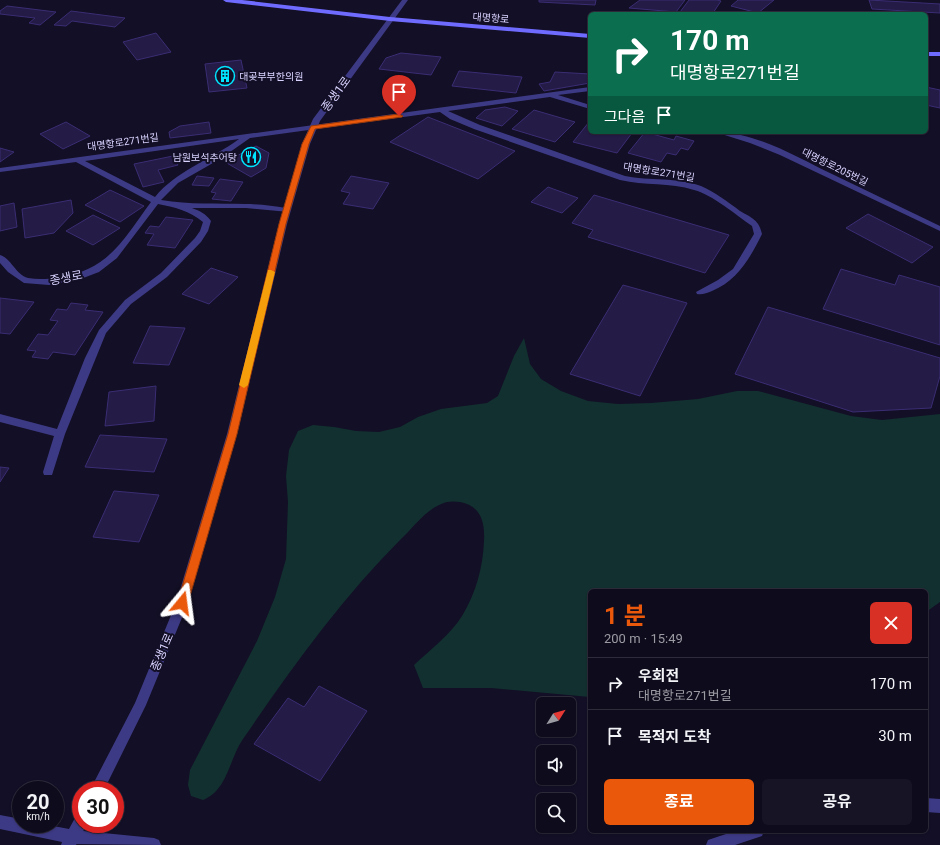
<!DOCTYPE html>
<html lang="ko">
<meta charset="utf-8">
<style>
body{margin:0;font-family:Roboto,"Noto Sans KR",sans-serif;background:#171425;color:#f1f3f6;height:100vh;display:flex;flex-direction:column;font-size:15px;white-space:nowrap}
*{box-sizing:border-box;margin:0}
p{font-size:13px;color:#9b9ba3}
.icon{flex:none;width:22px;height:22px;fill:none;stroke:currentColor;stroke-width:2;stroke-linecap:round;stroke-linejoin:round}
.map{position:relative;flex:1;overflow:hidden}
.details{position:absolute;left:588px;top:589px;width:340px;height:244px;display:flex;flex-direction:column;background:#0e0b1c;border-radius:6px;box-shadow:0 1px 3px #0004,0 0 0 1px #2e2b3b}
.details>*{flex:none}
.banner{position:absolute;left:588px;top:12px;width:340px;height:122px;border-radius:6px;box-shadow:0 1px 3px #0004,0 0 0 1px #2e2b3b;background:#0b6e4f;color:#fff;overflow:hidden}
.needle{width:26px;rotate:53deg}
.tools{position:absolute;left:536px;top:697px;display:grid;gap:8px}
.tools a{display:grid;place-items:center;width:40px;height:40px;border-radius:6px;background:#0e0b1c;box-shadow:0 1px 3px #0004,0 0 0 1px #2e2b3b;font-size:20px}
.speed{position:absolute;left:12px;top:781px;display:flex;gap:8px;font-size:20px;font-weight:700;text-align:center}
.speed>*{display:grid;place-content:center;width:52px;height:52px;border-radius:50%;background:#0e0b1c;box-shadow:0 1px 3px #0004,0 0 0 1px #2e2b3b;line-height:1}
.speed small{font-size:10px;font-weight:400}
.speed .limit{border:6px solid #d22;background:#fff;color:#111}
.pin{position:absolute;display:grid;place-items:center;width:34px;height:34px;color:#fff;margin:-41px -17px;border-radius:50% 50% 50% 0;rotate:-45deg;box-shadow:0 0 4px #0007}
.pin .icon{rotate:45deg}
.me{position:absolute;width:44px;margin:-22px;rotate:16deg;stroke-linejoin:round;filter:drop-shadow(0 0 3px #0008)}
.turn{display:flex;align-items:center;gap:14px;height:84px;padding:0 16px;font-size:18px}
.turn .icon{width:52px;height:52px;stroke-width:2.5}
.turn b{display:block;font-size:28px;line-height:34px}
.then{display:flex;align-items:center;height:38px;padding:0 16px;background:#0003;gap:8px;font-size:15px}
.round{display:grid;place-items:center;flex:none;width:42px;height:42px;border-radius:6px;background:#171425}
.head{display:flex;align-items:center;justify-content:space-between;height:68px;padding:0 16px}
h1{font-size:24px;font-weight:700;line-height:30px;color:#ea580c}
.cta{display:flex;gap:8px;margin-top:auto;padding:8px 16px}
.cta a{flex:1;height:46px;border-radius:6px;background:#ea580c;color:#fff;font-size:16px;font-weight:700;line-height:46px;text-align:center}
.cta a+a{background:#171425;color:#f1f3f6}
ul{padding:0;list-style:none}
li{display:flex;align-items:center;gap:12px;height:52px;padding:0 16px;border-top:1px solid #2e2b3b}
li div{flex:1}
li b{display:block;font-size:15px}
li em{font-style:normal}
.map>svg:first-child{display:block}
</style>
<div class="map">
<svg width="940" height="845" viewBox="0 0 940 845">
<rect width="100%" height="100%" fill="#130f26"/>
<!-- green -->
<path fill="#12302f" d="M524 338 530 364 541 379 561 391 588 401 618 404 651 403 698 399 737 391H758L851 416 882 420 940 414V602L926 612V591H590V697L491 688H423L414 665C429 651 451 634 462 616 476 593 483 567 484 541 485 522 481 506 460 502 453 501 446 501 439 505 424 512 413 528 401 539 341 599 291 669 243 739 229 759 228 790 203 800L191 796 188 785 190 770 257 641 275 597 286 559 288 502 286 476 289 450 298 431 313 425 334 427 356 431 379 432 400 427 418 417 441 409 487 403 498 396 514 356Z"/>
<!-- building -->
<g fill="#241b47" stroke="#3b2d73">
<polygon points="539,0 596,0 595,5 539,2"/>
<polygon points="640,0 685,0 676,12 629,8"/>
<polygon points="689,0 717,0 721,1 713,13 680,12"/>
<polygon points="738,0 774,0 758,13 731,6"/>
<polygon points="869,0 940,4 940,13 872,9"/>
<polygon points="7,6 56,12 40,25 29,23 35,18 0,14 0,11"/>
<polygon points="71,11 125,18 115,27 72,21 66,26 54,25"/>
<polygon points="156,33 171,52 137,60 123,42"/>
<polygon points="401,53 441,57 431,75 379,69 386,58"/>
<polygon points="241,60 247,88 209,92 205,64"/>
<polygon points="459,71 522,77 516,93 452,86"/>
<polygon points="555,72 590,74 590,83 544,91 539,84 550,82"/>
<polygon points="926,87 940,90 940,108 926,105"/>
<polygon points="505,107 518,111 502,126 476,118 485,110"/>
<polygon points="534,110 575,122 555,142 512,129"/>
<polygon points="428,117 515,151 478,179 390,142"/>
<polygon points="66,122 90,136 63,149 40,134"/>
<polygon points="209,122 211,133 170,138 169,132 180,126"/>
<polygon points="589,122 590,132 632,133 617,153 573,142"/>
<polygon points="645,132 674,140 676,136 694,141 688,150 681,148 676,155 667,153 661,162 628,153"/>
<polygon points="256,146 269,153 266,168 251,177 225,162"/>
<polygon points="0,148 14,152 0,162"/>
<polygon points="173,156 178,165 158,170 164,182 143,187 134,164"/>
<polygon points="197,176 214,178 209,186 192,185"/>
<polygon points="351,176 389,183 373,209 343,204 350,193 341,191"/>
<polygon points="220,179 243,182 231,201 212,199 216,193 211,192"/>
<polygon points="548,187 578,198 562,213 531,202"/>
<polygon points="110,190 144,206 120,222 85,205"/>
<polygon points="594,195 729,235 705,273 588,237 593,230 572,223"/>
<polygon points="71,200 73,213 54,233 25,238 22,209"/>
<polygon points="14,203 17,227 0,231 0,206"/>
<polygon points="868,214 933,247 912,263 846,228"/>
<polygon points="93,215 120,228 93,245 66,231"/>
<polygon points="166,217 193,220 175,248 147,245 154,234 145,233 150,226 159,227"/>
<polygon points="211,268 238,277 209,304 182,294"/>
<polygon points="841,269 895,285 899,275 940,287 940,345 823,309"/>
<polygon points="623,285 687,303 640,396 570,374"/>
<polygon points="0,298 34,302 10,334 0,333"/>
<polygon points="71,303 88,305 85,310 103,312 75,355 53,352 48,359 32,357 36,351 27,350 38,334 48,335 58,321 50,320 57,309 67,310"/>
<polygon points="768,307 940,358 940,376 931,408 853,412 735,374"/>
<polygon points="150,326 185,328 169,365 133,363"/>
<polygon points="156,386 154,421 105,426 109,392"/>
<polygon points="100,435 167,439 154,472 85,467"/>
<polygon points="0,467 9,468 0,482"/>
<polygon points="114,491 159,495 139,542 93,537"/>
<polygon points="319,686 367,711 320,781 254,744 288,698 304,707"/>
</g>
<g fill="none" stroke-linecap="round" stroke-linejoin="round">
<!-- service -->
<g fill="#3d3a85" fill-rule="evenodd">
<path d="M590 87V91L558 95 590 105V109L550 97 448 111 480 125 625 176C649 181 677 177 701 186 715 192 728 202 740 211 752 218 759 220 762 234 750 258 738 280 712 291 707 293 702 295 697 294L696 292 718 280 733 269 754 234 752 226C736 215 713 195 694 190 670 182 645 186 620 180L474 129 450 119 440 112 250 138 220 159 178 183 161 200C190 205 217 203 245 204 259 204 273 206 286 208H289V212L246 208H192C200 211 206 214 211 221L208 231 201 242 167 277 131 304 106 333 65 434 52 475H44L43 472 54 436 0 422V414L57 429 85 358 99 330 125 300 161 273 195 238 200 231 203 222C190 211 174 207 158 204L117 258 99 272 78 280 49 285 24 283 8 272 0 263V255C11 258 16 275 28 278 39 280 50 279 61 277 109 270 125 237 151 202L76 162 0 172V168ZM239 139C212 159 176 171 155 197L85 161Z"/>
<path d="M715 132C756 132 796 157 832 174 868 191 904 209 940 226V231L780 155 750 143Z"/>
<polygon points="926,798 940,799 940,813 926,812"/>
<polygon points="73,830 154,838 159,840 161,845 73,844 68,842 66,837 68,832"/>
<polygon points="735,831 764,831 762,836 735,845 706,845 708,840"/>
</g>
<!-- minor -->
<g fill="#3d3a85" fill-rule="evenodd">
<polygon points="402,0 408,0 320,121 310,144 287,224 237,434 188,603 146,705 104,790 90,790 135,703 176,603 227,434 279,224 302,144 313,119"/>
<polygon points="81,814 81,824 87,824 76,845 61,845 62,842 0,829 0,815 21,819 21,824 43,824 69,829 76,816"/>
</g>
<!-- secondary -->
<g fill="#6f6bff" fill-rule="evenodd">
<polygon points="223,0 242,0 390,17 590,34 590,38 390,21 226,2"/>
<rect x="926" y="52" width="14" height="4"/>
</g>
</g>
<!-- route -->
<polygon fill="#ea580c" stroke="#983908" points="399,114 403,116 402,117 315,129 309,144 286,224 237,434 188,603 186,606 182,608 179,606 177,603 228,434 279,224 302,144 311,126"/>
<!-- slow -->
<polygon fill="#f59e0b" points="268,270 271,270 275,272 248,385 244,388 239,385"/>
<!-- icons -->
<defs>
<symbol id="building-ring" viewBox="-11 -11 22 22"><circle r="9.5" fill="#130f26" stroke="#00e5ff" stroke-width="1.5"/><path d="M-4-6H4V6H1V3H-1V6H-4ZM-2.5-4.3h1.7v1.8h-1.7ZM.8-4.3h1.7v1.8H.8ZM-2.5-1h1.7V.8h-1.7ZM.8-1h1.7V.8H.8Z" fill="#00e5ff"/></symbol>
<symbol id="restaurant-ring" viewBox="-11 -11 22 22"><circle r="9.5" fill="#130f26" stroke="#00e5ff" stroke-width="1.5"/><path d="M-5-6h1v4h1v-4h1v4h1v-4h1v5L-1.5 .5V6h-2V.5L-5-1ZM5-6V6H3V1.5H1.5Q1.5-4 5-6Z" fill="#00e5ff"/></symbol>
</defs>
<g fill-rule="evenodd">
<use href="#building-ring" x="214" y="65" width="22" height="22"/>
<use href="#restaurant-ring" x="240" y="146" width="22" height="22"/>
</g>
<g text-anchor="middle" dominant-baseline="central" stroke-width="4" stroke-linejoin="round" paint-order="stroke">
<!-- far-street labels -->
<g font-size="10" fill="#d9d4ff" stroke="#130f26">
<text transform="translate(491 18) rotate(5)">대명항로</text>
<text transform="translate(123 142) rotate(-8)">대명항로271번길</text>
<text transform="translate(835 167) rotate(26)">대명항로205번길</text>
<text transform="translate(659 172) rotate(9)">대명항로271번길</text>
</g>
<!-- far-poi labels -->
<g font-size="10" fill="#d9d4ff" stroke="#130f26" text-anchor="start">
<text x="239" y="76">대곶부부한의원</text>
<text x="237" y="157" text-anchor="end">남원보석추어탕</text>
</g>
<!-- street labels -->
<g font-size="12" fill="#d9d4ff" stroke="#130f26">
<text transform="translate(336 94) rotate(-54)">종생1로</text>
<text transform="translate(66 278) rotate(-11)">종생로</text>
<text transform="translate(162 652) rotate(-67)">종생1로</text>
</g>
</g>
</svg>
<div class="tools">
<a><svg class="needle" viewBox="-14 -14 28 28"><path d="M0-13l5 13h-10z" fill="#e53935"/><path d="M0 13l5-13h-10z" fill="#9b9ba3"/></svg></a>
<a><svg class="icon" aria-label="sound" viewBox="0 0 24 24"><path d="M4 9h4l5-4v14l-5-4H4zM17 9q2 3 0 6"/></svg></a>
<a><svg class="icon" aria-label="search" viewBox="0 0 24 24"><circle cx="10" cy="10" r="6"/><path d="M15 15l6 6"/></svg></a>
</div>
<div class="speed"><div>20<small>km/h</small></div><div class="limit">30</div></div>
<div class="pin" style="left:399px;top:116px;background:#d93025"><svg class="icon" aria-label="arrive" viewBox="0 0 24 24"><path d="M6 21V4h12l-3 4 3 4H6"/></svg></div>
<svg class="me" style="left:182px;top:603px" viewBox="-20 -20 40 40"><path d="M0-17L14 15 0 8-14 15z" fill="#ea580c" stroke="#fff" stroke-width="4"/></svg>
<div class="banner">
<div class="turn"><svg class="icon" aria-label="right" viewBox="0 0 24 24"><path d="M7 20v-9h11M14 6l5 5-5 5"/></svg><div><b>170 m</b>대명항로271번길</div></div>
<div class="then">그다음<svg class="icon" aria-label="arrive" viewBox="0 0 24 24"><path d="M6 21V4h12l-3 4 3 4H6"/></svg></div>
</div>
<section class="details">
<div class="head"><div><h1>1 분</h1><p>200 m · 15:49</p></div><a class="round" style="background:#d93025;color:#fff"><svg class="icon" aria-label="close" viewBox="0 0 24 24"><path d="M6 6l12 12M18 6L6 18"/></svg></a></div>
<ul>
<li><svg class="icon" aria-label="right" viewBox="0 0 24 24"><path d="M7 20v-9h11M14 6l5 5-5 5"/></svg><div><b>우회전</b><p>대명항로271번길</p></div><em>170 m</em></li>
<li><svg class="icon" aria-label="arrive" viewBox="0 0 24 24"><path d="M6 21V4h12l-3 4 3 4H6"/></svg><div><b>목적지 도착</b></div><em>30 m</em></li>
</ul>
<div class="cta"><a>종료</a><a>공유</a></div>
</section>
</div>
